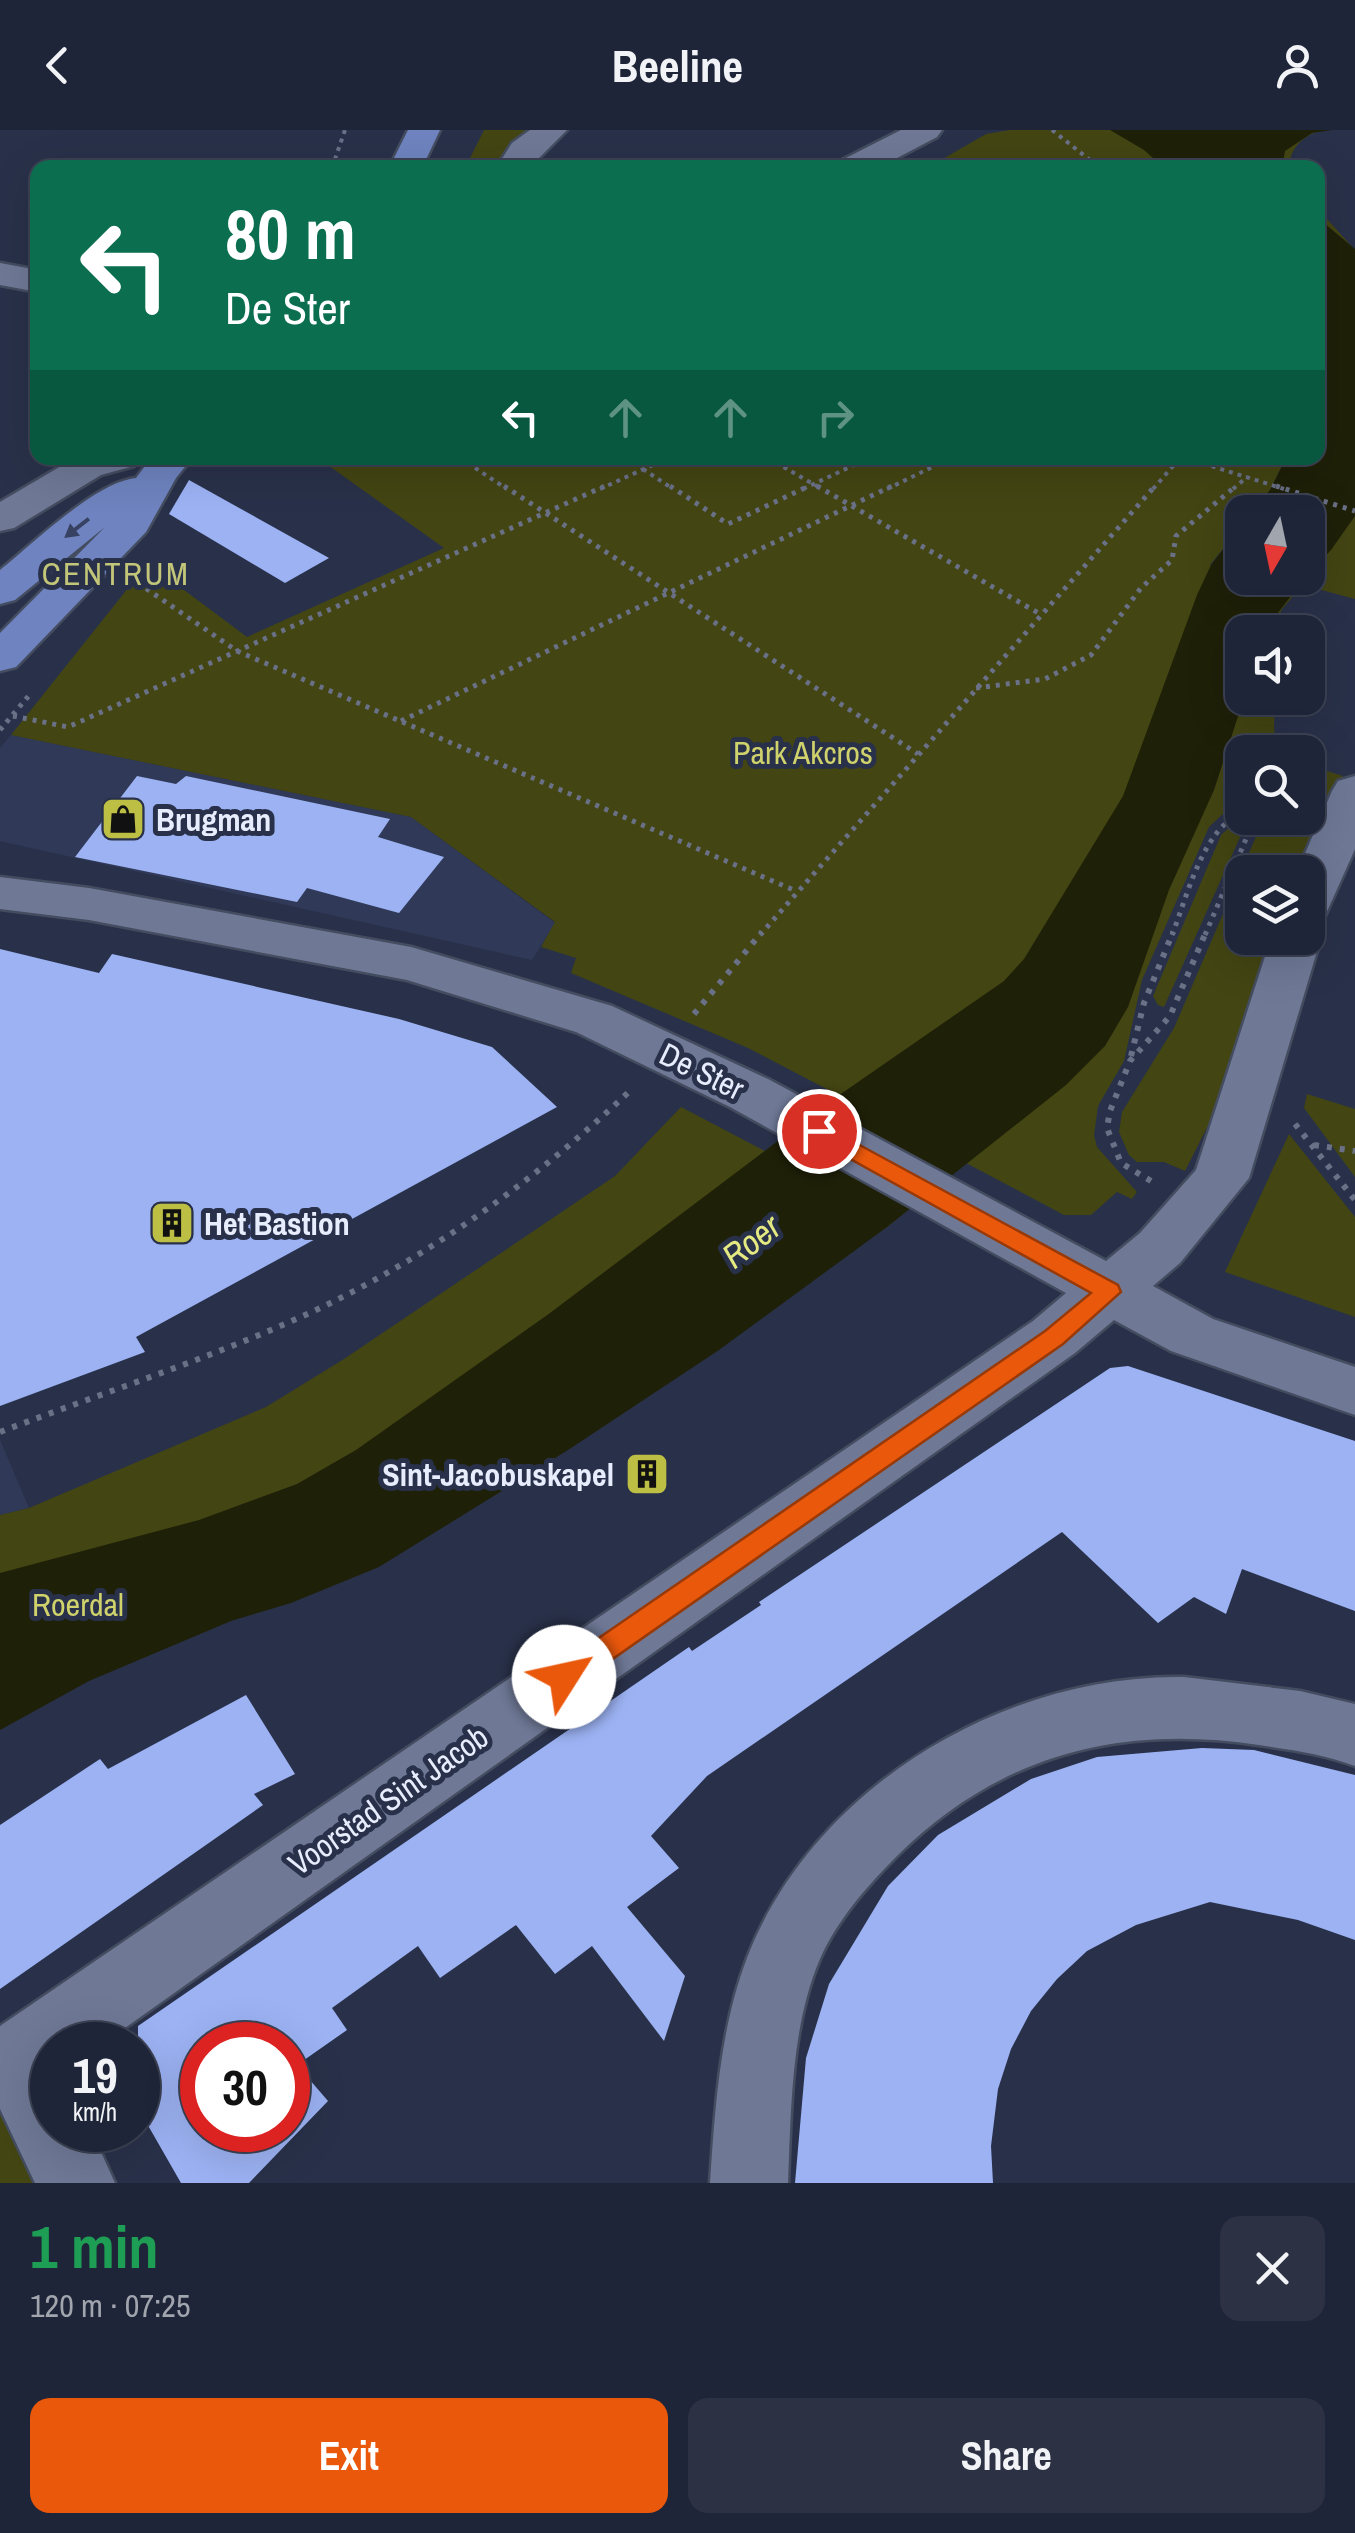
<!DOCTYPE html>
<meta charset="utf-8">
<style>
body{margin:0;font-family:"Archivo Narrow",sans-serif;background:#2c3143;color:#f1f3f6;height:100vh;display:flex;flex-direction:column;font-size:38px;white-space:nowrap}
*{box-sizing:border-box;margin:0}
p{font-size:32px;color:#a1a5ae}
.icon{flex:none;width:55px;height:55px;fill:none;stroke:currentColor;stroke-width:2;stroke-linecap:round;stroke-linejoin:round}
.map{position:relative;height:2053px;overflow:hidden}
.sheet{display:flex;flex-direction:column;background:#1f2538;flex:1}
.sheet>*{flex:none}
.hud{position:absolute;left:30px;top:30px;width:1295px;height:305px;border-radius:20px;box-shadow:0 10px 40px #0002,0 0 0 2px #3c4253;background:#0b6e4f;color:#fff;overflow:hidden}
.needle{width:65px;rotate:189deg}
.buttons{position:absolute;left:1225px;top:365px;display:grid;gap:20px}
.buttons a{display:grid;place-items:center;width:100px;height:100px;border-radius:20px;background:#1f2538;box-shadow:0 10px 40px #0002,0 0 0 2px #3c4253;font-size:50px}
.speed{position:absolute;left:30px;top:1892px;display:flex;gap:20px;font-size:50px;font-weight:700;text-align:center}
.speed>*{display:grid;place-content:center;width:130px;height:130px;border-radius:50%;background:#1f2538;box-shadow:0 10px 40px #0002,0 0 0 2px #3c4253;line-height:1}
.speed small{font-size:25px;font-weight:400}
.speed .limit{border:15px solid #d22;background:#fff;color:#111}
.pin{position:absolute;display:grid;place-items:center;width:85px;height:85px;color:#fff;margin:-42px;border:5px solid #fff;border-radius:50%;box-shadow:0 2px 10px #0007}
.me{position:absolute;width:110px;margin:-55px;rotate:55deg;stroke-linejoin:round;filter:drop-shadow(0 0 8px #0008)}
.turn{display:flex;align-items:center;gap:35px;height:210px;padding:0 30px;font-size:45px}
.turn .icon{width:130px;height:130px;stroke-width:2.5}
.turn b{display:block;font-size:70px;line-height:85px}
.lanes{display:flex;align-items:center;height:95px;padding:0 30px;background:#0003;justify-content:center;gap:50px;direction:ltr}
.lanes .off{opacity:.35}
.round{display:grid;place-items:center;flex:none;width:105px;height:105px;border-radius:20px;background:#2c3143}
.headline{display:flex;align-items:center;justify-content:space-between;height:170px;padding:0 30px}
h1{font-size:60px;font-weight:800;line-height:75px;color:#1e9e55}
.button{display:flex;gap:20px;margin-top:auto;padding:20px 30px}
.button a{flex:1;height:115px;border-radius:20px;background:#ea580c;color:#fff;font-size:40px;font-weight:800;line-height:115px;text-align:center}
.button a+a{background:#2c3143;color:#f1f3f6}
header{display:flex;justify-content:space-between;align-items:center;height:130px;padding:0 30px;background:#1f2538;font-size:45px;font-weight:800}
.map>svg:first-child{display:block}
</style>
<header><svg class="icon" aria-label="back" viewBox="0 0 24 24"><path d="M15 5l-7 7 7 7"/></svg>Beeline<svg class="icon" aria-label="person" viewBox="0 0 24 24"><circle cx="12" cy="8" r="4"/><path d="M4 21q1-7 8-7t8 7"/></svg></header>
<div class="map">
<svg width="1355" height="2053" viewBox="0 0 1355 2053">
<rect width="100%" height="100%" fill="#29314a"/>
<!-- built -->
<g fill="#303a58">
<polygon points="11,605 411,687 555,793 532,830 0,711 0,618"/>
<polygon points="0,1310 29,1378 0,1385"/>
</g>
<!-- green -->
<g fill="#434513">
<polygon points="484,0 541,0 501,37 465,38"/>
<path d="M1010 0H1322C1304 5 1289 18 1290 37L927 38 986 4Z"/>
<path d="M1318 79 1355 120V469L1303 455 1282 479 1272 502H1242V568H1276C1275 586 1270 607 1282 622H1242V666L1209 697 1142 850 1124 931 1098 976 1094 1005 1097 1017 1137 1062 1132 1069 1117 1062 1091 1085H1064L966 1033 887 1097 389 1425 88 1549 0 1599V1385L29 1378 266 1277 344 1229 615 1046 681 977 765 1021 838 965 748 918 571 843 576 828 541 817 555 792 411 687 11 605 148 433 247 507 444 418 318 328H1286L1270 360 1252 382H1242V395L1210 435 1242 448H1308V382L1318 328Z"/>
<polygon points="1308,635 1343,646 1299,742 1242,742 1242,808 1275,808 1220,972 1185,1041 1164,1032 1137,1032 1129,1025 1119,1002 1122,982 1174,898 1264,688 1308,688"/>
<polygon points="1242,694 1245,696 1164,877 1158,875 1153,866 1221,705 1232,695"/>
<polygon points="1307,964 1355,979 1355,1047 1304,978"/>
<polygon points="1289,1004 1355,1087 1355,1187 1225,1142"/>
<polygon points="0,1978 43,2053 0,2053"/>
</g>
<!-- water -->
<g fill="#1f2008">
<polygon points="1110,0 1332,0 1312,3 1285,21 1282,38 1163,37 1144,20"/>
<polygon points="1318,88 1355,119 1355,386 1331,420 1308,444 1308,382 1252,382 1270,360 1286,328 1318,328 1318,223 1321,217 1318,211"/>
<polygon points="1242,395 1242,448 1305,448 1263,502 1242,502 1244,568 1214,660 1169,760 1128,877 1105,916 1066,955 887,1097 719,1220 568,1320 379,1437 291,1473 231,1491 89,1551 0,1600 0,1443 199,1390 297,1354 356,1320 550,1183 835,968 1004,851 1024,829 1123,666 1197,465 1211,435"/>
</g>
<!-- building -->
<g fill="#9cb2f3" fill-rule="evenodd">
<polygon points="189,350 329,428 285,453 169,384"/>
<polygon points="137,646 176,654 186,646 390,689 378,707 444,727 399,783 307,758 297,772 75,727"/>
<polygon points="0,819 99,843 112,824 399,889 492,917 557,977 136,1207 145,1222 0,1276"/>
<path d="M1128 1236 1355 1311V1481L1242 1439 1226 1484 1194 1467 1158 1493 1062 1402 707 1646 651 1706 679 1738 627 1777 685 1846 664 1911 592 1816 555 1844 516 1795 440 1848 418 1816 332 1878 347 1900 297 1935 328 1971 249 2053H181L138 1978V1896L689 1517 692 1521 761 1475 759 1472 1110 1238ZM202 1915H288V2000H202Z"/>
<polygon points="246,1565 295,1644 254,1664 263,1675 0,1859 0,1695 100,1629 108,1639"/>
<polygon points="1202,1618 1254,1620 1355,1645 1355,1810 1298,1790 1210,1772 1136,1795 1087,1821 1057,1849 1031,1881 1011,1919 998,1959 991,2016 993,2053 795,2053 806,1928 829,1854 888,1756 938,1705 1031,1649 1097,1627"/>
</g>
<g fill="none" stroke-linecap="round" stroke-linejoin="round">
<defs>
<g id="minor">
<polygon points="530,0 567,0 529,38 496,38 512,13"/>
<polygon points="901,0 942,0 937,7 878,38 836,38 840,31"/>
<polygon points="0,133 38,140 38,162 0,155"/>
<polygon points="140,328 134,336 101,345 14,398 0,401 0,372 73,329"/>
<polygon points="1355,646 1355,719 1325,786 1308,791 1308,742 1297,742 1332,661 1338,651"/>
<polygon points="0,747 89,758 411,817 612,876 768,949 1106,1131 1140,1103 1196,1040 1271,808 1308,808 1308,794 1314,796 1321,808 1249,1048 1180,1133 1153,1156 1213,1189 1355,1237 1355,1285 1171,1221 1114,1190 1075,1223 101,1915 52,1915 52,2000 91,2000 115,2053 35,2053 0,1979 0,1896 1033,1191 1066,1163 730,977 576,902 407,850 89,790 0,779"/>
<path d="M1184 1547 1300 1561 1355 1574V1636C1324 1624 1292 1620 1259 1615 1119 1594 999 1625 897 1726 868 1755 837 1790 820 1829 791 1896 791 1980 788 2053H710C715 1977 720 1899 747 1828 813 1657 1004 1544 1184 1547Z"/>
</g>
<g id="major">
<polygon points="408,0 440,0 422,38 389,38"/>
<path d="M151 328H192L176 348 146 402 16 537 0 541V503L105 397 15 470 0 474V440C33 414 95 352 136 348Z"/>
</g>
</defs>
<!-- minor casing -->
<use href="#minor" stroke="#444c60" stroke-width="5"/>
<!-- major casing -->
<use href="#major" stroke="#444c60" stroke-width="5"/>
<!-- path-far2 -->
<g stroke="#6a7187" stroke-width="4" stroke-dasharray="4 5" stroke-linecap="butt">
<polyline points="1052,0 1100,38"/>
<polyline points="332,38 345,0"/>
<polyline points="460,328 507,359"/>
<polyline points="768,328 822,359"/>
<polyline points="1186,328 1284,359"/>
<polyline points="643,339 673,359"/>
<polyline points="600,359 668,328"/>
<polyline points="803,359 869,328"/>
<polyline points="887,359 951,328"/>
<polyline points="1153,359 1180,328"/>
<polyline points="1233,359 1247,347"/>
</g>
<!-- path-far1 -->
<g stroke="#6a7187" stroke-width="5" stroke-dasharray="4 6" stroke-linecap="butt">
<polyline points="504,356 918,624"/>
<polyline points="670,356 728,394 809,356"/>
<polyline points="817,356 1040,484"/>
<polyline points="1276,356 1355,381"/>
<polyline points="138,453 237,521 796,761"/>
<polyline points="976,558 1045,549 1091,525 1141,458 1172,430 1176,406 1236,356"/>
<polyline points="13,586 68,597 605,356"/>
<polyline points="401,591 892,356"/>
<polyline points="0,600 31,563"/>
<polyline points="760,805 1155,356"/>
<path d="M1172 805C1187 767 1203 698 1242 683"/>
<polyline points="1205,805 1255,688"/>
</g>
<!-- path -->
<g stroke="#6a7187" stroke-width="6" stroke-dasharray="5 8" stroke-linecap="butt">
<polyline points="694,884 762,802"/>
<polyline points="1131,926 1144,873 1173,802"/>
<polyline points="1295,994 1355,1070"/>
<polyline points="1314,1015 1355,1021"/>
<polyline points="1151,1051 1121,1033 1107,998 1110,981 1130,931 1170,886 1206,802"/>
<path d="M0 1302C105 1262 212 1228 314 1181 432 1125 537 1049 632 959"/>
</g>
<!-- minor -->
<use href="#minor" fill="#6f7996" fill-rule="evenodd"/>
<!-- major -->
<use href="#major" fill="#6e83bf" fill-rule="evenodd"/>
</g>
<!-- one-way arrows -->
<defs><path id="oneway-solid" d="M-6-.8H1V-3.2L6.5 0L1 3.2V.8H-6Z" transform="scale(2.5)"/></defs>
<use fill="#374161" href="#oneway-solid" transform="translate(77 398) rotate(142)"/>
<!-- route -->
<polygon fill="#ea580c" stroke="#983908" stroke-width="2.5" points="819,993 1118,1155 1121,1162 1063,1214 574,1556 564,1559 555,1556 551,1547 555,1538 1045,1201 1091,1163 811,1007 808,1001 811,995"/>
<!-- icons -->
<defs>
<symbol id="shop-square" viewBox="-11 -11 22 22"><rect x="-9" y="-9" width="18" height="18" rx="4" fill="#bcbf43" stroke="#29314a"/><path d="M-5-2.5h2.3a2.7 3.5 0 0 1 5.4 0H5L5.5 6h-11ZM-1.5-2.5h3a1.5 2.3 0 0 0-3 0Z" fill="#111"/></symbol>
<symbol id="building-square" viewBox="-11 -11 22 22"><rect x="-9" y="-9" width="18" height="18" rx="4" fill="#bcbf43" stroke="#29314a"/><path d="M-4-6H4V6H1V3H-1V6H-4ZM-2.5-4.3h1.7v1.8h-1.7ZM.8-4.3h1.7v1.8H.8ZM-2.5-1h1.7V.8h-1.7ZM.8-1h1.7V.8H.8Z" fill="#111"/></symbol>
</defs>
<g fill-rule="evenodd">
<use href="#shop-square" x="98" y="664" width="50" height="50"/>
<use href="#building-square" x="147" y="1068" width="50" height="50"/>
<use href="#building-square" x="622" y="1319" width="50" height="50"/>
</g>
<g text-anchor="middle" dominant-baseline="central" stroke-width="10" stroke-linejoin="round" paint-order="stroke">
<!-- far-quarter labels -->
<g font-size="32" letter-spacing="2.5" fill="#c3c678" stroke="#29314a">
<text x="116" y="443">CENTRUM</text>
</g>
<!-- park labels -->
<g font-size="32" fill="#d0d36c" stroke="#29314a">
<text x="803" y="622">Park Akcros</text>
<text x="78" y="1474">Roerdal</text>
</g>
<!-- poi labels -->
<g font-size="32" font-weight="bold" fill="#e7edfd" stroke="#29314a" text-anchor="start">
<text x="156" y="689">Brugman</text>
<text x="204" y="1093">Het Bastion</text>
<text x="614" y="1344" text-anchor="end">Sint-Jacobuskapel</text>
</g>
<!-- street labels -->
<g font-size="32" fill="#e7edfd" stroke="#29314a">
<text transform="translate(702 941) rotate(26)">De Ster</text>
<text transform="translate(388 1670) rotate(-35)">Voorstad Sint Jacob</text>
</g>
<!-- water labels -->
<g font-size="35" font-style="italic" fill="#e5e981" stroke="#29314a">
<text transform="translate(751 1111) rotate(-38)">Roer</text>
</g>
</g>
</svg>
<div class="buttons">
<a><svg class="needle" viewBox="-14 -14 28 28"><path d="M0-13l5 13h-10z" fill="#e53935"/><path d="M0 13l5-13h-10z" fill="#a1a5ae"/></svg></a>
<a><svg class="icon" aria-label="sound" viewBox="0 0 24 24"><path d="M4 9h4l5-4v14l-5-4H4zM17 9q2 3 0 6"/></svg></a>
<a><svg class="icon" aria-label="search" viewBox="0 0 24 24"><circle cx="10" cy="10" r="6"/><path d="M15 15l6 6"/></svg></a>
<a><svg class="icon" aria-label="layers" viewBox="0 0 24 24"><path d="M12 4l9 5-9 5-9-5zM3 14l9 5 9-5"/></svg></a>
</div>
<div class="speed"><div>19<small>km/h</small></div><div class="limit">30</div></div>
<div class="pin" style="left:819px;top:1001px;background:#d93025"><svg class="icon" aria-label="arrive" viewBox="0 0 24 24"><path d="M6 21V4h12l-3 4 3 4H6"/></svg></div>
<svg class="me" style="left:564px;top:1547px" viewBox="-20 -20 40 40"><circle r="19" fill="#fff"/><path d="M0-13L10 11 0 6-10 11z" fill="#ea580c"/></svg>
<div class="hud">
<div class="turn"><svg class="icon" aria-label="left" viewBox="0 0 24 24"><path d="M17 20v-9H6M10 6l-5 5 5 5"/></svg><div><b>80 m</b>De Ster</div></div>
<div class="lanes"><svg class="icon" aria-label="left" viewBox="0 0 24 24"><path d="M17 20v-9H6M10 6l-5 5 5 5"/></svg><svg class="icon off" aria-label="ahead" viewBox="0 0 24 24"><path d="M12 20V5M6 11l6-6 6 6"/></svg><svg class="icon off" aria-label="ahead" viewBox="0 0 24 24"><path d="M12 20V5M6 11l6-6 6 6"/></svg><svg class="icon off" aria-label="right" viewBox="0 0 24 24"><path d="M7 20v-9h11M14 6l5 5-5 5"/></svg></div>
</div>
</div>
<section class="sheet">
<div class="headline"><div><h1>1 min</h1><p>120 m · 07:25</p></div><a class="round"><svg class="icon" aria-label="close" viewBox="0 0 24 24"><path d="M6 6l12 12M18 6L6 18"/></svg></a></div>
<div class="button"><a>Exit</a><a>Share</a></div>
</section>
